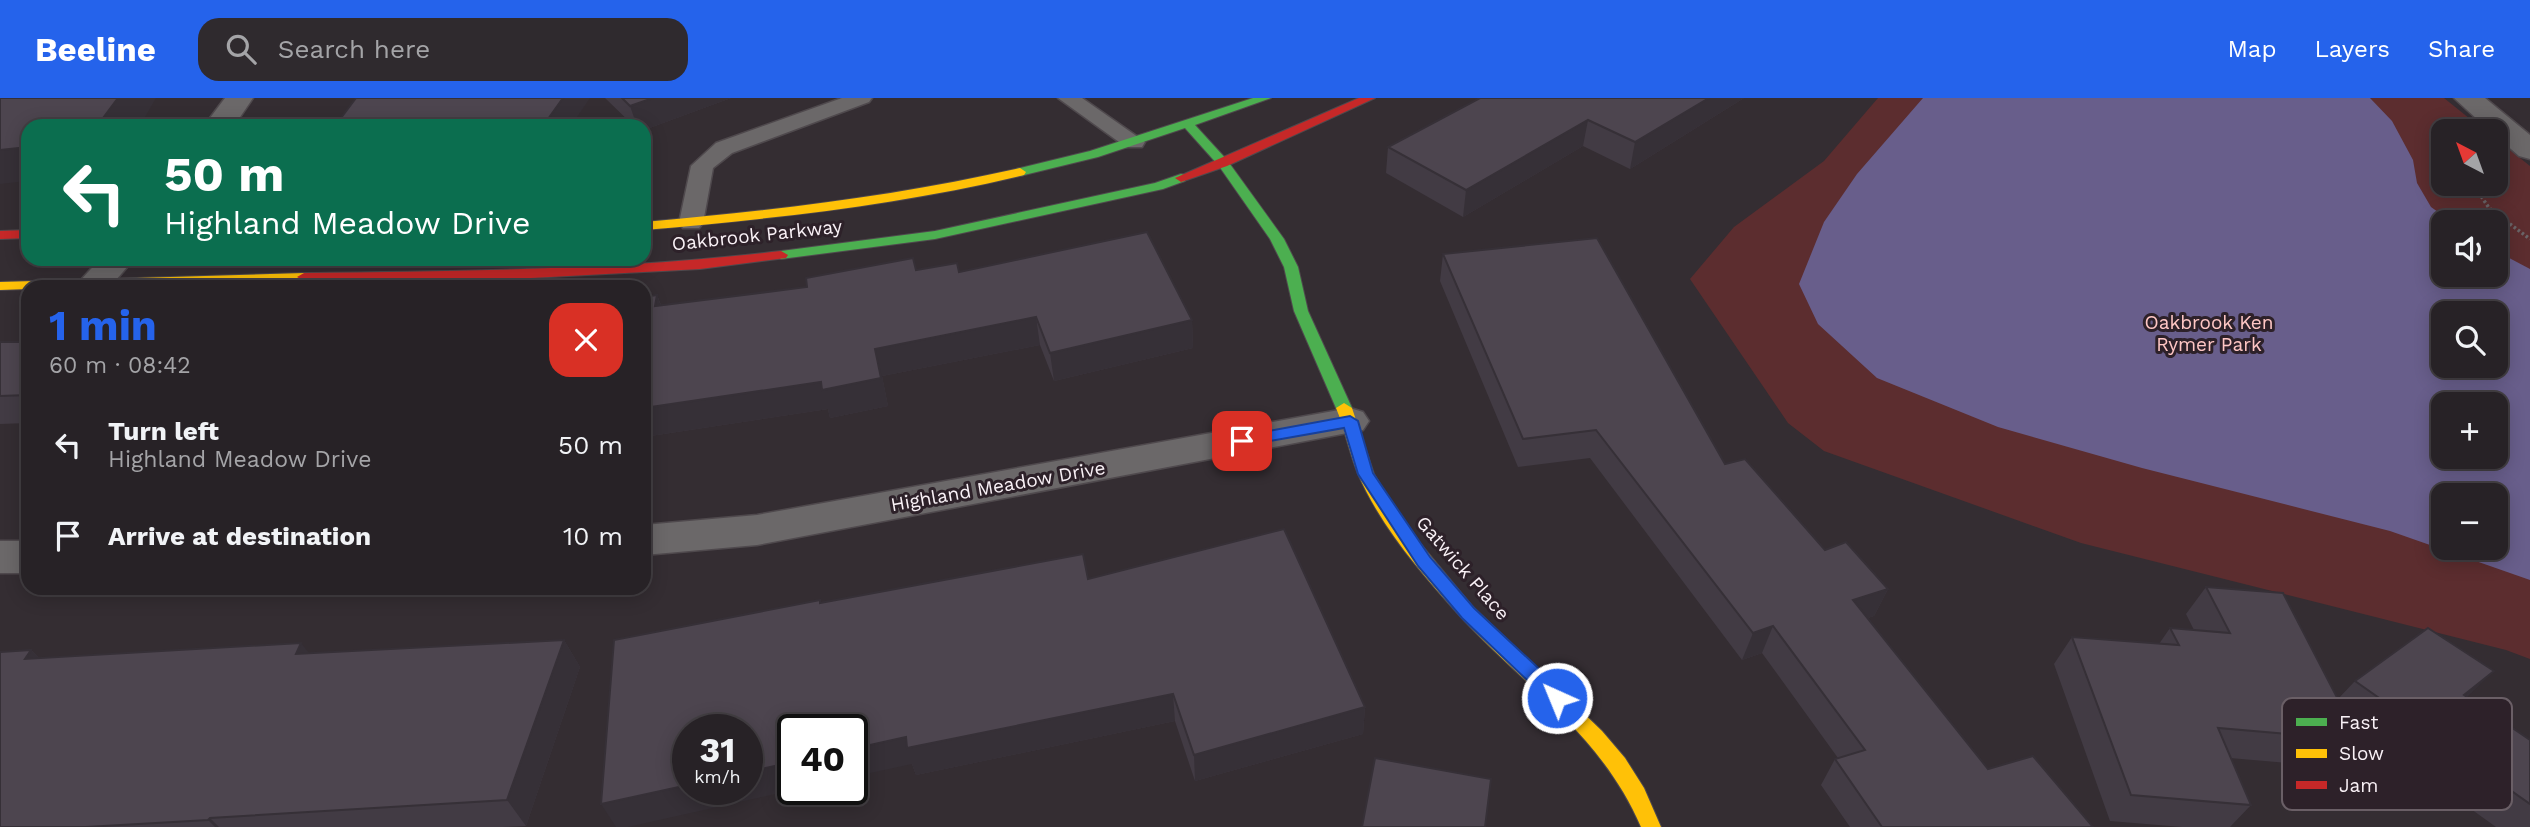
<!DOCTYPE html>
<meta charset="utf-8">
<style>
body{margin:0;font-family:"Work Sans",sans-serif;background:#2f2a2e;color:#f1f3f6;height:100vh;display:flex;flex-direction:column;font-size:26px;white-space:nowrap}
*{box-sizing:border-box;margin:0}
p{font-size:23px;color:#a4a4a7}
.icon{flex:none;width:38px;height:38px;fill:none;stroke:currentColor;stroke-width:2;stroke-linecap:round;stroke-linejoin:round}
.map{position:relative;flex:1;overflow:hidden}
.side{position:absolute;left:21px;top:182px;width:630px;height:315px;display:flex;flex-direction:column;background:#272226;border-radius:21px;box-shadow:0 4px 18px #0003,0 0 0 2px #433f43}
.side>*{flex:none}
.hud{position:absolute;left:21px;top:21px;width:630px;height:147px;border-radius:21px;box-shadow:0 4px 18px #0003,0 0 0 2px #433f43;background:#0b6e4f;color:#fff;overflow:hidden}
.needle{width:46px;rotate:319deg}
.tools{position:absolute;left:2431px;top:21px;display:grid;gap:14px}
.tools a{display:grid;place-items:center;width:77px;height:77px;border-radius:14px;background:#272226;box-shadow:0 4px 18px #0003,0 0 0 2px #433f43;font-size:35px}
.speed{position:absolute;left:672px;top:616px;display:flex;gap:14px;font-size:35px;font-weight:700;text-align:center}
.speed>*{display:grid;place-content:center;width:91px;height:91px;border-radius:50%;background:#272226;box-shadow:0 4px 18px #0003,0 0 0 2px #433f43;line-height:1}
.speed small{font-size:18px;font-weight:400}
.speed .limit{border:4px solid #111;border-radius:10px;background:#fff;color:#111}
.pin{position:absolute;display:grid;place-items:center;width:60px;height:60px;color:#fff;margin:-30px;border-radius:14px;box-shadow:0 4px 10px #0006}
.me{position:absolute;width:77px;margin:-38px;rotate:316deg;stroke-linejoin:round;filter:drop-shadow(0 0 5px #0008)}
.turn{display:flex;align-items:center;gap:24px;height:147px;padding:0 28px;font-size:32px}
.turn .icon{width:91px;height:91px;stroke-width:2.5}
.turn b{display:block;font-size:49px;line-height:60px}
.round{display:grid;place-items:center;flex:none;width:74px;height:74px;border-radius:21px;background:#2f2a2e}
.summary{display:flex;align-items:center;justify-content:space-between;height:119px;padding:0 28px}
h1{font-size:42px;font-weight:700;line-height:52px;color:#2563eb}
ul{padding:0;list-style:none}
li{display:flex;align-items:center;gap:21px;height:91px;padding:0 28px}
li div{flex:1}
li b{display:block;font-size:26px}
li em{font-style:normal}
header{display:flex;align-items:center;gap:42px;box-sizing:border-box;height:98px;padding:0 35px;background:#2563eb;color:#fff}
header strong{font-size:33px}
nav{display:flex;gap:38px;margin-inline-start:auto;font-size:24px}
.search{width:490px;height:63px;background:#2f2a2e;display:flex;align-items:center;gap:18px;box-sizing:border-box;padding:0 24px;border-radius:21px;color:#a4a4a7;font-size:26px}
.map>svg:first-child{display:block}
</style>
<header>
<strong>Beeline</strong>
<div class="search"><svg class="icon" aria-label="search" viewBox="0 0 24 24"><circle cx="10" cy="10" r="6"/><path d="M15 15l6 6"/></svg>Search here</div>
<nav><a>Map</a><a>Layers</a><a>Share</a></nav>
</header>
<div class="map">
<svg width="2530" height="729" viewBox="0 0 2530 729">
<rect width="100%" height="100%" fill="#342d32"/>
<!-- green -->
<path fill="#5c2d2f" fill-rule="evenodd" d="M1878 0H2444L2485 33H2443V86H2496V41L2530 68V561L2506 552 2081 445 1824 353 1788 325 1690 181 1734 129 1824 63ZM2443 124H2496V177H2443ZM2443 215H2496V268H2443ZM2443 306H2496V359H2443ZM2443 397H2496V450H2443Z"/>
<!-- water -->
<path fill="#685e8b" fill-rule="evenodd" d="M1923 0H2370L2392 23 2413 62 2417 85 2431 109 2452 124H2443V177H2496V153L2530 171V482L2390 433 2142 370 1998 329 1877 280 1818 226 1799 186 1824 124 1857 76ZM2496 215V268H2443V215ZM2443 306H2496V359H2443ZM2443 397H2496V450H2443Z"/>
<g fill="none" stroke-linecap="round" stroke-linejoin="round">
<defs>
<g id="lane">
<polygon points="842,0 872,0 869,4 732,55 713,70 703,125 699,130 683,130 679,125 691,68 716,45"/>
<polygon points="1058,0 1082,0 1145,44 1142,49 1126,49"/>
</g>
<g id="street">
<polygon points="225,0 253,0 234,28 204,28"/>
<polygon points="2454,0 2485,0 2530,37 2530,61 2519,58 2496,38 2496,33 2490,33"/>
<polygon points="100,161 134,161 110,189 83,189 79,184"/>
<polygon points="1350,310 1363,314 1369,323 1363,332 757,447 644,457 644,427 757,417"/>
<rect x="0" y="443" width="28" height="32"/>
</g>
<g id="fast">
<polygon points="1253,0 1271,0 1195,27 1227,62 1284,141 1298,169 1308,213 1352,310 1349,314 1344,315 1336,310 1294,213 1284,169 1270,141 1219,68 1185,30 1098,59 1020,78 1014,74 1016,71 1090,53"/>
<polygon points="1181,76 1185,77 1185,83 1163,91 935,141 781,161 774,157 781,153 935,133 1155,85"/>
</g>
<g id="slow">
<path d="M1020 70 1026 74 1024 77C900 107 772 121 644 132V124C771 113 896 98 1020 70Z"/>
<polygon points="304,175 309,176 311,179 309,182 109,189 28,189 28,191 0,192 0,184"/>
<path d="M1344 305 1352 310 1374 376 1404 426 1472 508 1602 633 1625 660 1644 690 1661 729H1641C1601 636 1525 589 1459 517 1421 475 1381 429 1358 376 1349 354 1345 331 1336 310Z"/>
</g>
<g id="jam">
<polygon points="1359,0 1375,0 1227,68 1181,84 1175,80"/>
<polygon points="28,132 28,140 0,141 0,133"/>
<path d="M781 153 788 157 786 160 700 171 512 181 304 183 297 179 304 175C463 173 623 172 781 153Z"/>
</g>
</defs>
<!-- lane casing -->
<use href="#lane" stroke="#4f494d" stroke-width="3"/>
<!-- street casing -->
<use href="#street" stroke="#4f494d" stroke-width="3"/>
<!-- fast casing -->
<use href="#fast" stroke="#4f494d" stroke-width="2"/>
<!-- slow casing -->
<use href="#slow" stroke="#4f494d" stroke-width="2"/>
<!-- jam casing -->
<use href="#jam" stroke="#4f494d" stroke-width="2"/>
<!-- path -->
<polyline stroke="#6a6568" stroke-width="3.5" stroke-dasharray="2.5 2.5" stroke-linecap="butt" points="2473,86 2489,110 2530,141"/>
<!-- lane -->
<use href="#lane" fill="#6b6869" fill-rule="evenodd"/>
<!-- street -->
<use href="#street" fill="#6b6869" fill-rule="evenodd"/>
<!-- fast -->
<use href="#fast" fill="#4caf50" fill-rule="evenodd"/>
<!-- slow -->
<use href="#slow" fill="#ffc107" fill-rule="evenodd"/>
<!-- jam -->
<use href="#jam" fill="#c62828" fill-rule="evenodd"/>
</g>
<!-- wall -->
<g fill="#423b44">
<polygon points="605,0 731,0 644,32 644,28 634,28"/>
<polygon points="1744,0 1630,71 1583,48 1463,119 1386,75 1388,49"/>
<polygon points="1443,156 1725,366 1825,452 1888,491 1874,518 1868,520 1988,671 2093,729 1850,729 1821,687 1835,661 1838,660 1762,555 1742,562 1590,360 1518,369 1440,183"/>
<polygon points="916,172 959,174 1192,222 1193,250 1054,283 1040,247 882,278 888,308 830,320 828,311 644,339 644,199 657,197 661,207 807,189"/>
<polygon points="0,244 28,244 28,325 0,326"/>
<polygon points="1088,481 1365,609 1363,636 1195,683 1175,623 916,677 912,666 821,504"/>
<polygon points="2206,489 2338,601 2355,583 2467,599 2530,642 2530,729 2496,729 2350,624 2359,642 2334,669 2230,660 2251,707 2230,729 2182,729 2110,723 2054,566 2072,539 2159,546 2170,530 2194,532 2186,516"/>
<polygon points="564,542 580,569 526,728 502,729 0,729 31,552 39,560 310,555"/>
</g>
<!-- shaded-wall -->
<g fill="#363037">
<polygon points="118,0 156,0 140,28 97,28"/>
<polygon points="563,0 590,0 571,28 543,28"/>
<polygon points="653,0 731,0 644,32 644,28 637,28 630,8"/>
<polygon points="1709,0 1744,0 1630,71 1635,44"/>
<polygon points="1588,22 1583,48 1463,119 1466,92"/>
<polygon points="28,49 28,83 0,86 0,52"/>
<polygon points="657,197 667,224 655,208"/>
<polygon points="1036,219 1040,247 882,278 888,308 830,320 828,311 644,339 644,310 875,251"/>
<polygon points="1192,222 1193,250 1054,283 1050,255"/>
<polygon points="1888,491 1874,518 1841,529 1853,502"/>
<polygon points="1773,528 1762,555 1742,562 1753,535"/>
<polygon points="564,542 580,569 526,728 507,702"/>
<polygon points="301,545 323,572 296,556"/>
<polygon points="31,552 59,579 25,561"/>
<polygon points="2494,573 2466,600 2464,597"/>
<polygon points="1173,596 1175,623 916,677 912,666 852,679 852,651 906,639"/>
<polygon points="1365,609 1363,636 1195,683 1194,657"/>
<polygon points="793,664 793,691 798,691 628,729 616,729 601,706 688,687 688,691 747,691 747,674"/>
<polygon points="210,720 219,729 215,729 208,722"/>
</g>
<!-- building -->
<g fill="#4d454f" stroke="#363037" stroke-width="2">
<polygon points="0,0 118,0 97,28 28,28 28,49 0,52"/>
<polygon points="356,0 563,0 543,28 335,28"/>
<polygon points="622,0 653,0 630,8"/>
<polygon points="1480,0 1709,0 1635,44 1588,22 1466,92 1388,49"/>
<polygon points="1147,134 1192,222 1050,255 1036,219 875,251 881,280 822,292 821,284 644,310 644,199 657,197 655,208 807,189 806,180 913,160 916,172 957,165 959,174"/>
<polygon points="1597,140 1725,366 1745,361 1825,452 1846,444 1888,491 1853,502 1988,671 2033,658 2093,729 1882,729 1835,661 1865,652 1773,528 1753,535 1596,332 1523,341 1443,156"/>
<polygon points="0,244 28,244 28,297 0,298"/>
<polygon points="1284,431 1365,609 1194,657 1173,596 907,650 906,639 852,651 852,632 793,632 793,664 747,674 747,632 688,632 688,687 601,706 614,542 820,502 820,505 1083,456 1088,481"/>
<polygon points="2206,489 2283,495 2359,642 2218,630 2251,707 2131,697 2072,539 2179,547 2170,530 2230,535"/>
<polygon points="2428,530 2494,573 2464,597 2530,642 2530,706 2355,583"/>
<polygon points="564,542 507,702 210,720 208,722 86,729 0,729 0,554 31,552 25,561 301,545 296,556"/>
<polygon points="1375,660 1491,681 1485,729 1362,729"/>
</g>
<!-- route -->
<polygon fill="#2563eb" stroke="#184099" stroke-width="2" points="1350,318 1358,323 1373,375 1430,459 1474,510 1564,594 1567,600 1564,605 1557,608 1551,605 1462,520 1418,468 1358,376 1344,330 1242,348 1235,343 1242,338"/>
<g text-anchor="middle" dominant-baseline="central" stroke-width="6" stroke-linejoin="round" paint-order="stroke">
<!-- street labels -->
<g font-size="19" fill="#f9f1f6" stroke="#2d2129">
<text transform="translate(757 137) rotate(-6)">Oakbrook Parkway</text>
<text transform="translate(998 388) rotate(-10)">Highland Meadow Drive</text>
<text transform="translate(1463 470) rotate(49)">Gatwick Place</text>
</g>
<!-- park labels -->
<g font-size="19" fill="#ffc7c5" stroke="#2d2129">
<text x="2209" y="224">Oakbrook Ken<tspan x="2209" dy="22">Rymer Park</tspan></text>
</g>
</g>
<!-- legend -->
<rect x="2282" y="600" width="230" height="112" rx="10" fill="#2d2129" stroke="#6a5f66" stroke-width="2"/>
<rect x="2296" y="620" width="31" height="8" fill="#4caf50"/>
<rect x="2296" y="651" width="31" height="9" fill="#ffc107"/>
<rect x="2296" y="683" width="31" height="8" fill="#c62828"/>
<g font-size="19" fill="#f9f1f6">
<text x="2339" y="631">Fast</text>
<text x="2339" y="662">Slow</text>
<text x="2339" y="694">Jam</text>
</g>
</svg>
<div class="tools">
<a><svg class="needle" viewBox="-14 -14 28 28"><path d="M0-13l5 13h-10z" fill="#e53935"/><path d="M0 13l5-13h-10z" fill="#a4a4a7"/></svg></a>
<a><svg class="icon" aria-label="sound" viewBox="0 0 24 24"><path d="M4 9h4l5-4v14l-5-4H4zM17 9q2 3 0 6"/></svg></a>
<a><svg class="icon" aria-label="search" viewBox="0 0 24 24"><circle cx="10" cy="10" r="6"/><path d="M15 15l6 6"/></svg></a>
<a>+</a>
<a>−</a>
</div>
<div class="speed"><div>31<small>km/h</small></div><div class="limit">40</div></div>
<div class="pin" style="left:1242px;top:343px;background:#d93025"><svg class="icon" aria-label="arrive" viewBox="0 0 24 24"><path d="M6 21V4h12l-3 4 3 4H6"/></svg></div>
<svg class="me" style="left:1557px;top:600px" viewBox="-20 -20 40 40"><circle r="17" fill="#2563eb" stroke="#fff" stroke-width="3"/><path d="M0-11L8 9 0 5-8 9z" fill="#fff"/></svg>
<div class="hud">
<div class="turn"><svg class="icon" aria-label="left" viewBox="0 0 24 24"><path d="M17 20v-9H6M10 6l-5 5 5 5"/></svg><div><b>50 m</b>Highland Meadow Drive</div></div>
</div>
<section class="side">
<div class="summary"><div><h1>1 min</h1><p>60 m · 08:42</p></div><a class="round" style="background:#d93025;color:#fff"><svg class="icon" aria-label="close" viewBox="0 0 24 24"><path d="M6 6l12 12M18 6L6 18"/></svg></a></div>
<ul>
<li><svg class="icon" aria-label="left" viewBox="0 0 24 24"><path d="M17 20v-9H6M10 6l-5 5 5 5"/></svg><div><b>Turn left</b><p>Highland Meadow Drive</p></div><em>50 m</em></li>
<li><svg class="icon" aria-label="arrive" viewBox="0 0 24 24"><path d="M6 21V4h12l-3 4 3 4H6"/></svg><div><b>Arrive at destination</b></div><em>10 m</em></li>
</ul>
</section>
</div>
